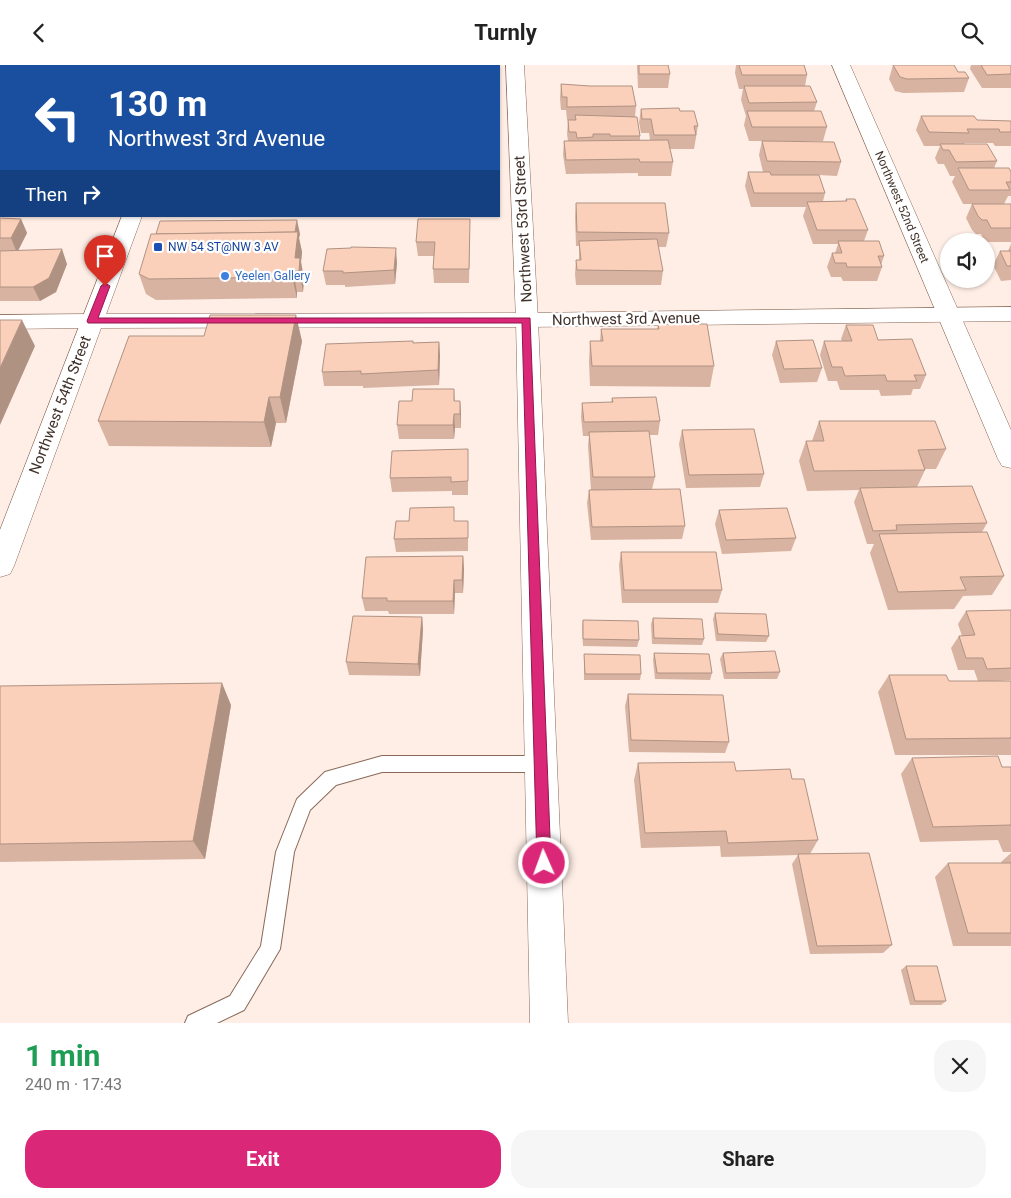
<!DOCTYPE html>
<meta charset="utf-8">
<style>
body{margin:0;font-family:Roboto,sans-serif;background:#f6f6f6;color:#222;height:100vh;display:flex;flex-direction:column;font-size:19px;white-space:nowrap}
*{box-sizing:border-box;margin:0}
p{font-size:16px;color:#767676}
.icon{flex:none;width:28px;height:28px;fill:none;stroke:currentColor;stroke-width:2;stroke-linecap:round;stroke-linejoin:round}
.map{position:relative;height:958px;overflow:hidden}
.details{display:flex;flex-direction:column;background:#fff;flex:1}
.details>*{flex:none}
.hud{position:absolute;left:0px;top:0px;width:500px;height:152px;box-shadow:0 1px 4px #0004;background:#1a4fa0;color:#fff;overflow:hidden}
.buttons{position:absolute;left:940px;top:168px;display:grid;gap:10px}
.buttons a{display:grid;place-items:center;width:55px;height:55px;border-radius:50%;background:#fff;box-shadow:0 1px 4px #0004;font-size:25px}
.pin{position:absolute;display:grid;place-items:center;width:42px;height:42px;color:#fff;margin:-51px -21px;border-radius:50% 50% 50% 0;rotate:-45deg;box-shadow:0 0 5px #0007}
.pin .icon{rotate:45deg}
.me{position:absolute;width:55px;margin:-28px;rotate:358deg;stroke-linejoin:round;filter:drop-shadow(0 0 4px #0008)}
.turn{display:flex;align-items:center;gap:18px;height:105px;padding:0 25px;font-size:22px}
.turn .icon{width:65px;height:65px;stroke-width:2.5}
.turn b{display:block;font-size:35px;line-height:42px}
.then{display:flex;align-items:center;height:48px;padding:0 25px;background:#0003;gap:10px;font-size:19px}
.round{display:grid;place-items:center;flex:none;width:52px;height:52px;border-radius:20px;background:#f6f6f6}
.head{display:flex;align-items:center;justify-content:space-between;height:85px;padding:0 25px}
h1{font-size:30px;font-weight:700;line-height:38px;color:#1e9e55}
.button{display:flex;gap:10px;margin-top:auto;padding:10px 25px}
.button a{flex:1;height:58px;border-radius:20px;background:#db2777;color:#fff;font-size:20px;font-weight:700;line-height:58px;text-align:center}
.button a+a{background:#f6f6f6;color:#222}
header{display:flex;justify-content:space-between;align-items:center;height:65px;padding:0 25px;background:#fff;font-size:22px;font-weight:700}
.map>svg:first-child{display:block}
</style>
<header><svg class="icon" aria-label="back" viewBox="0 0 24 24"><path d="M15 5l-7 7 7 7"/></svg>Turnly<svg class="icon" aria-label="search" viewBox="0 0 24 24"><circle cx="10" cy="10" r="6"/><path d="M15 15l6 6"/></svg></header>
<div class="map">
<svg width="1011" height="958" viewBox="0 0 1011 958">
<rect width="100%" height="100%" fill="#feeee6"/>
<g fill="none" stroke-linecap="round" stroke-linejoin="round">
<defs>
<polygon id="service" points="382,691 541,691 547,693 550,699 547,705 541,707 382,707 336,720 310,745 294,787 280,884 244,945 217,958 185,958 188,951 230,931 261,881 276,787 297,734 325,707"/>
<g id="minor">
<polygon points="506,0 524,0 538,255 568,958 530,958 516,255"/>
<polygon points="832,0 850,0 1011,365 1011,403 1002,401 998,394"/>
<polygon points="92,249 100,251 103,256 100,261 92,263 0,264 0,250"/>
</g>
<polygon id="tertiary" points="1011,242 1011,256 527,262 92,263 84,261 81,256 84,251 92,249 527,248"/>
<g id="secondary">
<polygon points="180,0 198,0 198,1 181,1"/>
<polygon points="122,151 142,151 14,501 10,509 0,512 0,465"/>
</g>
</defs>
<!-- service casing -->
<use href="#service" stroke="#8a6959" stroke-width="2"/>
<!-- minor casing -->
<use href="#minor" stroke="#8a6959" stroke-width="1"/>
<!-- tertiary casing -->
<use href="#tertiary" stroke="#8a6959" stroke-width="1"/>
<!-- secondary casing -->
<use href="#secondary" stroke="#8a6959" stroke-width="1"/>
<!-- service -->
<use href="#service" fill="#fff" fill-rule="evenodd"/>
<!-- minor -->
<use href="#minor" fill="#fff" fill-rule="evenodd"/>
<!-- tertiary -->
<use href="#tertiary" fill="#fff" fill-rule="evenodd"/>
<!-- secondary -->
<use href="#secondary" fill="#fff" fill-rule="evenodd"/>
</g>
<!-- wall -->
<g fill="#d8b3a1">
<rect x="421" y="0" width="52" height="1"/>
<polygon points="637,0 668,0 670,9 668,23 638,23"/>
<polygon points="736,0 804,0 807,10 805,21 817,37 814,46 827,62 823,76 749,76 744,60 746,51 741,35 743,24 739,24 735,8"/>
<polygon points="893,0 958,7 969,13 964,27 903,28 895,26 889,14"/>
<polygon points="971,0 1011,0 1011,23 982,23 970,4"/>
<polygon points="561,19 636,41 635,52 640,71 640,75 650,75 649,68 641,68 639,57 641,44 680,46 698,61 694,84 670,84 673,97 671,111 638,111 638,108 566,109 563,90 564,76 568,76 567,69 568,55 575,55 567,55 566,45 561,45 560,33"/>
<rect x="0" y="24" width="1" height="75"/>
<polygon points="921,51 977,55 1011,56 1011,81 995,81 993,78 965,78 964,79 997,96 994,103 1011,107 1011,131 1008,131 1004,139 1011,139 1011,177 986,177 986,176 984,176 981,169 976,169 972,165 966,153 972,139 992,139 963,139 952,117 955,111 950,111 944,99 938,99 935,93 940,81 924,81 916,65"/>
<polygon points="762,76 841,97 837,111 819,110 825,128 823,136 845,136 846,134 868,165 864,176 884,191 881,200 882,202 877,216 843,216 841,212 831,212 827,202 832,188 835,188 838,179 813,179 803,151 806,142 751,142 745,121 748,107 763,107 759,90"/>
<polygon points="576,138 669,168 666,182 658,182 663,206 661,220 576,220 575,209 576,195 579,195 579,181 576,181 575,152"/>
<polygon points="0,153 21,154 27,168 18,185 67,199 56,227 40,236 0,236"/>
<polygon points="470,168 469,218 434,218 433,204 434,191 418,191 416,177"/>
<polygon points="300,169 299,173 302,187 301,197 304,214 303,227 297,227 297,233 156,235 146,229 139,209"/>
<polygon points="1011,179 1011,215 1001,216 993,200 1000,186 1008,186"/>
<polygon points="397,198 395,219 345,222 345,220 326,220 323,206"/>
<polygon points="658,259 714,301 710,322 590,321 589,297 590,276 600,276 601,264 657,264"/>
<polygon points="846,260 878,275 926,310 920,324 913,324 911,330 881,331 879,325 840,325 837,316 828,316 820,290 824,276 842,276 841,274"/>
<polygon points="302,276 286,358 276,358 271,382 109,381 98,356"/>
<polygon points="776,276 822,303 817,317 780,318 772,290"/>
<polygon points="439,277 440,291 439,320 363,323 363,321 324,321 322,307 413,278"/>
<polygon points="454,324 455,336 460,336 461,350 461,363 455,363 454,374 399,374 397,360 412,336"/>
<polygon points="612,333 660,356 658,370 649,370 655,412 652,424 685,461 682,474 591,475 587,438 589,425 591,425 588,381 589,371 583,371 581,352 582,338 611,338"/>
<polygon points="819,356 946,384 936,404 925,404 925,405 917,422 987,458 982,467 1004,511 992,530 963,531 954,544 888,545 870,488 874,479 867,479 854,437 859,425 807,426 799,396 806,376 812,376"/>
<polygon points="682,365 764,409 760,422 686,423 679,379"/>
<polygon points="468,384 468,430 452,430 452,426 392,427 390,413"/>
<polygon points="719,445 796,473 791,486 722,489 715,459"/>
<polygon points="455,456 468,470 468,486 396,487 394,474"/>
<polygon points="621,487 722,525 718,538 622,538 619,500"/>
<polygon points="463,491 464,505 463,528 455,528 454,549 389,549 388,546 365,546 362,533"/>
<polygon points="1011,545 1011,615 997,616 1011,616 1011,690 895,690 878,627 889,610 949,616 978,616 974,605 958,605 951,583 959,571 962,571 958,559 966,546"/>
<polygon points="715,548 769,571 766,577 716,576 713,554"/>
<polygon points="422,552 423,564 420,611 349,610 346,597"/>
<polygon points="653,553 704,574 702,580 652,579 651,559"/>
<polygon points="583,555 639,575 637,582 583,581 582,562"/>
<polygon points="654,588 712,608 710,615 655,614 653,595"/>
<polygon points="723,588 780,607 777,614 724,614 720,594"/>
<polygon points="584,589 641,609 640,615 584,615"/>
<polygon points="0,621 231,640 205,794 0,797"/>
<polygon points="628,629 729,677 725,688 629,687 625,641"/>
<polygon points="912,693 1002,702 1011,702 1011,787 1003,787 998,775 920,777 901,709"/>
<polygon points="638,698 736,706 792,714 818,775 810,789 892,880 883,888 810,889 792,799 798,790 721,792 720,781 641,783 634,715"/>
<polygon points="1011,788 1011,881 953,881 935,812 948,798 1002,798 1001,797"/>
<polygon points="906,901 946,936 941,940 910,940 901,905"/>
</g>
<!-- shaded-wall -->
<g fill="#b09283">
<polygon points="142,0 151,0 151,1 141,1"/>
<polygon points="21,154 27,168 17,188 11,173"/>
<polygon points="297,155 300,169 299,173 302,187 301,197 304,214 303,227 299,206 295,193 294,172"/>
<polygon points="396,183 397,198 395,219 394,205"/>
<polygon points="62,184 67,199 56,227 40,236 33,222"/>
<polygon points="293,206 297,227 297,233 292,212"/>
<polygon points="296,250 302,276 286,358 280,332"/>
<polygon points="22,255 35,281 0,360 0,303"/>
<polygon points="439,277 440,291 439,320 438,305"/>
<polygon points="269,332 276,358 271,382 264,357"/>
<polygon points="460,336 461,350 461,363 460,349"/>
<polygon points="454,349 455,363 454,374 453,360"/>
<polygon points="463,491 464,505 463,528 462,515"/>
<polygon points="454,515 455,528 454,549 453,536"/>
<polygon points="422,552 423,564 420,611 418,599"/>
<polygon points="222,618 231,640 205,794 193,776"/>
</g>
<!-- building -->
<g fill="#fbd0bb" stroke="#b09283">
<polygon points="57,0 142,0 141,1 56,1"/>
<rect x="211" y="0" width="133" height="1"/>
<polygon points="639,0 668,0 670,9 639,9"/>
<polygon points="739,0 804,0 807,10 742,10"/>
<polygon points="893,0 954,0 958,7 965,7 969,13 907,14 900,12"/>
<polygon points="981,0 1011,0 1011,9 987,10"/>
<polygon points="561,19 590,21 632,21 636,41 567,42 567,32 562,32"/>
<polygon points="744,21 810,21 817,37 749,38"/>
<rect x="0" y="24" width="1" height="55"/>
<polygon points="679,43 680,46 694,46 698,61 694,61 696,70 654,70 651,54 642,54 641,44"/>
<polygon points="747,46 821,46 827,62 752,62"/>
<polygon points="575,50 637,52 640,71 610,71 610,69 593,69 593,72 577,73 576,67 569,67 568,55 576,55"/>
<polygon points="921,51 974,51 977,55 1011,56 1011,67 1000,67 999,64 967,64 969,68 929,67"/>
<polygon points="668,75 673,97 640,97 639,94 566,95 564,76"/>
<polygon points="762,76 834,77 841,97 767,96"/>
<polygon points="940,79 987,79 997,96 956,97 949,85 943,85"/>
<polygon points="958,103 1009,103 1011,107 1011,117 1006,117 1010,125 969,125"/>
<polygon points="748,107 770,107 771,110 819,110 825,128 754,128"/>
<polygon points="846,134 855,134 868,165 817,165 807,137 847,136"/>
<polygon points="576,138 665,138 669,168 577,167"/>
<polygon points="972,139 1011,139 1011,163 991,163 987,155 982,155 978,151"/>
<polygon points="0,153 21,154 11,173 0,173"/>
<polygon points="418,154 470,154 469,204 433,204 435,177 416,177"/>
<polygon points="297,155 295,167 156,169 160,156"/>
<polygon points="298,167 295,193 300,193 299,206 293,206 292,212 149,214 139,209 151,169"/>
<polygon points="657,174 663,206 577,205 576,195 581,195 579,176"/>
<polygon points="838,176 879,176 884,191 878,191 882,202 847,202 846,198 835,198 832,188 842,188"/>
<polygon points="351,182 396,183 394,205 343,208 343,206 323,206 327,184 351,183"/>
<polygon points="62,184 49,213 33,222 0,222 0,186"/>
<polygon points="1000,186 1011,186 1011,201 1007,201"/>
<polygon points="210,250 296,250 280,332 269,332 264,357 98,356 129,271 204,271"/>
<polygon points="0,255 22,255 0,303"/>
<polygon points="658,259 707,259 714,301 592,301 590,276 603,276 601,264 659,264"/>
<polygon points="846,260 873,260 878,275 912,274 926,310 914,310 917,316 887,316 885,310 845,311 842,302 832,302 824,276 852,276"/>
<polygon points="813,275 822,303 784,304 776,276"/>
<polygon points="413,276 413,278 439,277 438,305 361,309 361,306 322,307 326,279"/>
<polygon points="413,324 454,324 454,336 460,336 460,349 454,349 453,360 397,360 399,336 412,336"/>
<polygon points="656,332 660,356 584,357 582,338 613,337 612,333"/>
<polygon points="819,356 935,356 946,384 918,385 925,405 814,406 806,376 824,376"/>
<polygon points="754,364 764,409 689,410 682,365"/>
<polygon points="649,366 655,412 593,412 589,367"/>
<polygon points="468,384 468,416 451,417 451,412 390,413 392,386"/>
<polygon points="972,421 987,458 896,460 897,465 873,466 860,423"/>
<polygon points="680,424 685,461 592,462 589,425"/>
<polygon points="454,442 454,456 468,456 468,473 394,474 396,456 409,456 410,443"/>
<polygon points="787,443 796,473 726,475 719,445"/>
<polygon points="987,467 1004,511 960,512 966,525 898,527 879,469"/>
<polygon points="621,487 716,487 722,525 624,525"/>
<polygon points="463,491 462,515 454,515 453,536 387,536 387,533 362,533 366,492"/>
<polygon points="1011,545 1011,603 987,604 983,593 966,593 959,571 975,570 966,546"/>
<polygon points="715,548 766,549 769,571 718,569"/>
<polygon points="353,551 422,552 418,599 346,597"/>
<polygon points="653,553 702,554 704,574 654,573"/>
<polygon points="583,555 638,556 639,575 583,574"/>
<polygon points="775,586 780,607 726,608 723,588"/>
<polygon points="654,588 709,589 712,608 657,608"/>
<polygon points="584,589 640,590 641,609 585,609"/>
<polygon points="889,610 946,610 949,616 1011,616 1011,673 906,674"/>
<polygon points="222,618 193,776 0,779 0,621"/>
<polygon points="628,629 723,630 729,677 631,675"/>
<polygon points="998,691 1002,702 1011,702 1011,760 933,762 912,693"/>
<polygon points="734,697 736,706 790,704 792,714 804,714 818,775 728,778 726,766 645,768 638,698"/>
<polygon points="869,788 892,880 817,881 798,789"/>
<polygon points="948,798 1011,798 1011,868 968,868"/>
<polygon points="906,901 937,901 946,936 915,936"/>
</g>
<!-- route -->
<polygon fill="#db2777" stroke="#8e194d" points="105,218 110,221 98,253 530,253 551,798 549,803 544,805 539,803 537,798 522,258 88,258 87,256 101,221"/>
<!-- markers -->
<rect fill="#1a4fb4" stroke="#fff" stroke-width="2" x="153" y="177" width="10" height="10" rx="2.5"/>
<circle fill="#3f7fe0" stroke="#fff" stroke-width="2" cx="225" cy="211" r="5"/>
<g text-anchor="middle" dominant-baseline="central" stroke-width="4.5" stroke-linejoin="round" paint-order="stroke">
<!-- far-street labels -->
<g font-size="12" fill="#41322b" stroke="#fff">
<text transform="translate(902 142) rotate(67)">Northwest 52nd Street</text>
</g>
<!-- far-transit labels -->
<g font-size="12" fill="#164399" stroke="#fff" text-anchor="start">
<text x="168" y="182">NW 54 ST@NW 3 AV</text>
</g>
<!-- far-shop labels -->
<g font-size="12" fill="#366cbe" stroke="#fff" text-anchor="start">
<text x="235" y="211">Yeelen Gallery</text>
</g>
<!-- street labels -->
<g font-size="15" fill="#41322b" stroke="#fff">
<text transform="translate(523 164) rotate(-93)">Northwest 53rd Street</text>
<text transform="translate(626 254) rotate(-1)">Northwest 3rd Avenue</text>
<text transform="translate(60 340) rotate(-69)">Northwest 54th Street</text>
</g>
</g>
</svg>
<div class="buttons">
<a><svg class="icon" aria-label="sound" viewBox="0 0 24 24"><path d="M4 9h4l5-4v14l-5-4H4zM17 9q2 3 0 6"/></svg></a>
</div>
<div class="pin" style="left:105px;top:221px;background:#d93025"><svg class="icon" aria-label="arrive" viewBox="0 0 24 24"><path d="M6 21V4h12l-3 4 3 4H6"/></svg></div>
<svg class="me" style="left:544px;top:798px" viewBox="-20 -20 40 40"><circle r="17" fill="#db2777" stroke="#fff" stroke-width="3"/><path d="M0-11L8 9 0 5-8 9z" fill="#fff"/></svg>
<div class="hud">
<div class="turn"><svg class="icon" aria-label="left" viewBox="0 0 24 24"><path d="M17 20v-9H6M10 6l-5 5 5 5"/></svg><div><b>130 m</b>Northwest 3rd Avenue</div></div>
<div class="then">Then<svg class="icon" aria-label="right" viewBox="0 0 24 24"><path d="M7 20v-9h11M14 6l5 5-5 5"/></svg></div>
</div>
</div>
<section class="details">
<div class="head"><div><h1>1 min</h1><p>240 m · 17:43</p></div><a class="round"><svg class="icon" aria-label="close" viewBox="0 0 24 24"><path d="M6 6l12 12M18 6L6 18"/></svg></a></div>
<div class="button"><a>Exit</a><a>Share</a></div>
</section>
